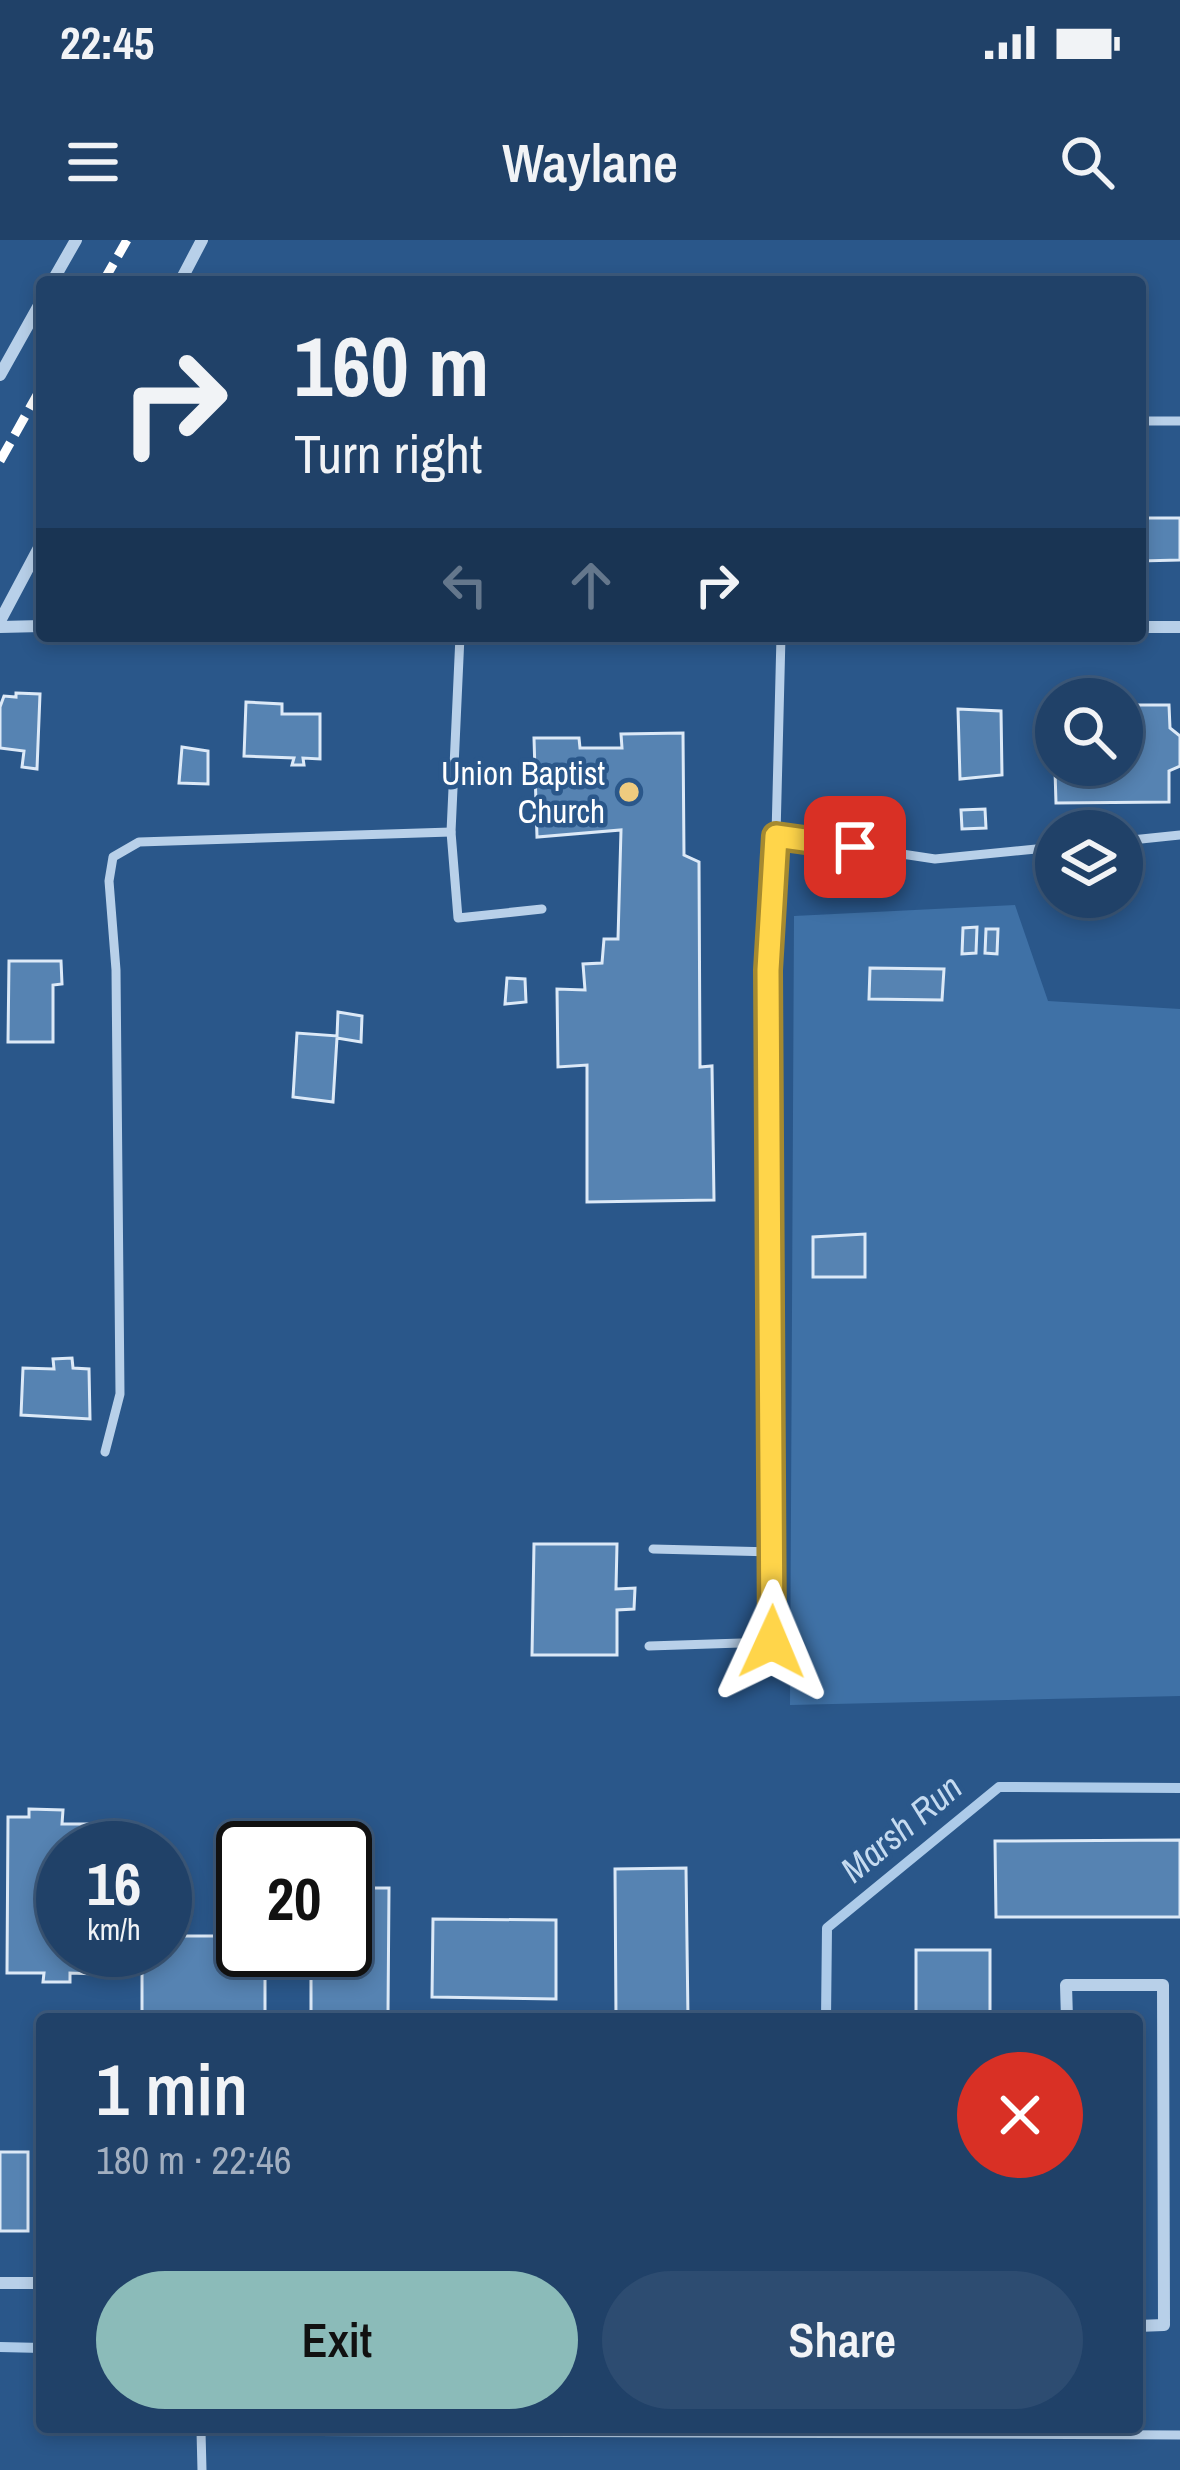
<!DOCTYPE html>
<meta charset="utf-8">
<style>
body{margin:0;font-family:"Archivo Narrow",sans-serif;background:#2d4c71;color:#f1f3f6;height:100vh;display:flex;flex-direction:column;font-size:45px;white-space:nowrap}
*{box-sizing:border-box;margin:0}
p{font-size:39px;color:#a2afc0}
.icon{flex:none;width:66px;height:66px;fill:none;stroke:currentColor;stroke-width:2;stroke-linecap:round;stroke-linejoin:round}
.map{position:relative;flex:1;overflow:hidden}
.panel{position:absolute;left:36px;top:1773px;width:1107px;height:420px;display:flex;flex-direction:column;background:#204168;border-radius:12px;box-shadow:0 6px 18px #0003,0 0 0 3px #3d5a7c}
.panel>*{flex:none}
.top-card{position:absolute;left:36px;top:36px;width:1110px;height:366px;border-radius:12px;box-shadow:0 6px 18px #0003,0 0 0 3px #3d5a7c;background:#204168;color:#f1f3f6;overflow:hidden}
.buttons{position:absolute;left:1035px;top:438px;display:grid;gap:24px}
.buttons a{display:grid;place-items:center;width:108px;height:108px;border-radius:50%;background:#204168;box-shadow:0 6px 18px #0003,0 0 0 3px #3d5a7c;font-size:60px}
.speed{position:absolute;left:36px;top:1581px;display:flex;gap:24px;font-size:60px;font-weight:700;text-align:center}
.speed>*{display:grid;place-content:center;width:156px;height:156px;border-radius:50%;background:#204168;box-shadow:0 6px 18px #0003,0 0 0 3px #3d5a7c;line-height:1}
.speed small{font-size:30px;font-weight:400}
.speed .limit{border:6px solid #111;border-radius:18px;background:#fff;color:#111}
.pin{position:absolute;display:grid;place-items:center;width:102px;height:102px;color:#fff;margin:-51px;border-radius:24px;box-shadow:0 6px 18px #0006}
.me{position:absolute;width:132px;margin:-66px;rotate:1deg;stroke-linejoin:round;filter:drop-shadow(0 0 9px #0008)}
.turn{display:flex;align-items:center;gap:42px;height:252px;padding:0 60px;font-size:54px}
.turn .icon{width:156px;height:156px;stroke-width:2.5}
.turn b{display:block;font-size:84px;line-height:102px}
.lanes{display:flex;align-items:center;height:114px;padding:0 60px;background:#0003;justify-content:center;gap:60px;direction:ltr}
.lanes .off{opacity:.35}
.round{display:grid;place-items:center;flex:none;width:126px;height:126px;border-radius:63px;background:#2d4c71}
.headline{display:flex;align-items:center;justify-content:space-between;height:204px;padding:0 60px}
h1{font-size:72px;font-weight:600;line-height:90px}
.primary-button{display:flex;gap:24px;margin-top:auto;padding:24px 60px}
.primary-button a{flex:1;height:138px;border-radius:72px;background:#8bbbb9;color:#111;font-size:48px;font-weight:600;line-height:138px;text-align:center}
.primary-button a+a{background:#2d4c71;color:#f1f3f6}
.status{display:flex;justify-content:space-between;align-items:center;height:84px;padding:0 60px;background:#204168;direction:ltr}
.status svg{height:33px;fill:currentColor}
header{display:flex;justify-content:space-between;align-items:center;height:156px;padding:0 60px;background:#204168;font-size:54px;font-weight:600}
.map>svg:first-child{display:block}
</style>
<div class="status"><b>22:45</b><svg viewBox="0 0 49 12"><path d="M0 12V9h3v3zM5 12V6h3v6zM10 12V3h3v9zM15 12V0h3v12zM26 1h20v11H26zM47 4h2v5h-2z"/></svg></div>
<header><svg class="icon" aria-label="menu" viewBox="0 0 24 24"><path d="M4 6h16M4 12h16M4 18h16"/></svg>Waylane<svg class="icon" aria-label="search" viewBox="0 0 24 24"><circle cx="10" cy="10" r="6"/><path d="M15 15l6 6"/></svg></header>
<div class="map">
<svg width="1180" height="2230" viewBox="0 0 1180 2230">
<rect width="100%" height="100%" fill="#2a578a"/>
<!-- green -->
<polygon fill="#3f71a6" points="1015,665 1048,761 1180,769 1180,1456 790,1465 794,676"/>
<g fill="none" stroke-linecap="round" stroke-linejoin="round">
<!-- stream -->
<g stroke="#adcbe9" stroke-width="10">
<polyline points="826,1779 827,1688 999,1547 1180,1548"/>
<polyline points="0,2107 42,2108"/>
</g>
</g>
<!-- building -->
<g fill="#5683b2" stroke="#dce9f7" stroke-width="3">
<polygon points="1140,278 1180,278 1180,320 1140,321"/>
<polygon points="16,453 40,454 37,529 22,527 24,511 0,508 0,467 4,456 16,457"/>
<polygon points="246,462 282,464 282,474 320,474 320,519 303,518 304,525 292,525 294,518 244,516"/>
<polygon points="1122,465 1169,465 1170,488 1180,496 1180,526 1169,531 1169,562 1056,563 1053,466 1056,525 1122,525"/>
<polygon points="958,469 1001,471 1002,535 960,539"/>
<polygon points="683,493 684,615 699,622 700,827 712,826 714,960 587,962 587,825 558,827 557,749 585,750 583,724 602,723 604,699 618,699 621,590 537,597 534,498 579,498 580,508 622,508 621,494"/>
<polygon points="182,507 208,511 208,544 179,543"/>
<polygon points="985,569 986,588 962,589 961,570"/>
<polygon points="977,687 976,713 962,714 963,688"/>
<polygon points="986,689 998,689 997,714 985,713"/>
<polygon points="9,721 61,721 62,744 53,745 53,802 8,802"/>
<polygon points="870,728 944,729 942,760 869,759"/>
<polygon points="507,738 525,739 526,762 505,764"/>
<polygon points="338,772 362,776 361,802 337,798 333,862 293,857 297,793 337,796"/>
<polygon points="865,994 865,1037 813,1037 813,997"/>
<polygon points="72,1118 73,1128 89,1129 90,1179 21,1175 23,1128 54,1129 53,1119"/>
<polygon points="534,1304 617,1304 616,1349 635,1348 634,1369 617,1370 617,1415 532,1415"/>
<polygon points="29,1569 63,1570 62,1584 97,1584 97,1608 63,1608 63,1710 96,1710 96,1734 70,1733 70,1742 43,1742 44,1733 7,1733 8,1577 29,1577"/>
<polygon points="1180,1600 1180,1677 996,1677 995,1601"/>
<polygon points="686,1628 688,1779 616,1779 615,1629"/>
<polygon points="345,1648 389,1648 388,1773 311,1773 311,1710 345,1710"/>
<polygon points="433,1679 556,1680 556,1759 432,1757"/>
<polygon points="165,1696 243,1696 243,1710 265,1710 265,1772 142,1773 142,1710 165,1710"/>
<rect x="916" y="1710" width="74" height="69"/>
<rect x="0" y="1912" width="28" height="79"/>
</g>
<g fill="none" stroke-linecap="round" stroke-linejoin="round">
<!-- lane -->
<g stroke="#b8d0e9" stroke-width="9">
<polyline points="1140,181 1180,181"/>
<polyline points="460,396 451,592 458,678 542,669"/>
<polyline points="781,396 776,595 935,619 1056,607"/>
<polyline points="1122,601 1180,595"/>
<polyline points="105,1212 120,1154 116,730 109,641 113,617 139,602 451,592"/>
<polyline points="653,1309 774,1312 768,730 776,595"/>
<polyline points="649,1406 772,1402 774,1312"/>
<polyline points="202,2230 201,2191 1180,2195"/>
</g>
<!-- street -->
<g stroke="#b8d0e9" stroke-width="12">
<polyline points="52,42 76,0"/>
<polyline points="180,42 202,0"/>
<polyline points="0,135 42,60"/>
<polyline points="0,381 42,302"/>
<polyline points="0,387 42,386"/>
<polyline points="1140,387 1180,387"/>
<polyline points="1067,1779 1066,1745 1163,1745 1164,2085 1137,2086"/>
<polyline points="0,2043 42,2043"/>
</g>
<!-- rail -->
<g stroke="#fff" stroke-width="9" stroke-dasharray="21 9" stroke-linecap="butt">
<polyline points="103,42 127,0"/>
<polyline points="0,221 42,146"/>
</g>
</g>
<g fill="none" stroke-linecap="round" stroke-linejoin="round">
<defs>
<polyline id="route" points="772,1402 768,730 776,596 855,607"/>
</defs>
<!-- route casing -->
<use href="#route" stroke="#a68a30" stroke-width="30"/>
<!-- route -->
<use href="#route" stroke="#ffd54a" stroke-width="21"/>
</g>
<!-- markers -->
<circle fill="#efcb7f" stroke="#2a578a" stroke-width="4.5" cx="629" cy="552" r="12"/>
<g text-anchor="middle" dominant-baseline="central" stroke-width="9" stroke-linejoin="round" paint-order="stroke">
<!-- poi labels -->
<g font-size="33" fill="#fff" stroke="#2a578a" text-anchor="end">
<text x="605" y="533">Union Baptist<tspan x="605" dy="38">Church</tspan></text>
</g>
<!-- water labels -->
<g font-size="36" font-style="italic" fill="#c4daf0" stroke="#2a578a">
<text transform="translate(901 1588) rotate(-40)">Marsh Run</text>
</g>
</g>
</svg>
<div class="buttons">
<a><svg class="icon" aria-label="search" viewBox="0 0 24 24"><circle cx="10" cy="10" r="6"/><path d="M15 15l6 6"/></svg></a>
<a><svg class="icon" aria-label="layers" viewBox="0 0 24 24"><path d="M12 4l9 5-9 5-9-5zM3 14l9 5 9-5"/></svg></a>
</div>
<div class="speed"><div>16<small>km/h</small></div><div class="limit">20</div></div>
<div class="pin" style="left:855px;top:607px;background:#d93025"><svg class="icon" aria-label="arrive" viewBox="0 0 24 24"><path d="M6 21V4h12l-3 4 3 4H6"/></svg></div>
<svg class="me" style="left:772px;top:1402px" viewBox="-20 -20 40 40"><path d="M0-17L14 15 0 8-14 15z" fill="#ffd54a" stroke="#fff" stroke-width="4"/></svg>
<div class="top-card">
<div class="turn"><svg class="icon" aria-label="right" viewBox="0 0 24 24"><path d="M7 20v-9h11M14 6l5 5-5 5"/></svg><div><b>160 m</b>Turn right</div></div>
<div class="lanes"><svg class="icon off" aria-label="left" viewBox="0 0 24 24"><path d="M17 20v-9H6M10 6l-5 5 5 5"/></svg><svg class="icon off" aria-label="ahead" viewBox="0 0 24 24"><path d="M12 20V5M6 11l6-6 6 6"/></svg><svg class="icon" aria-label="right" viewBox="0 0 24 24"><path d="M7 20v-9h11M14 6l5 5-5 5"/></svg></div>
</div>
<section class="panel">
<div class="headline"><div><h1>1 min</h1><p>180 m · 22:46</p></div><a class="round" style="background:#d93025;color:#fff"><svg class="icon" aria-label="close" viewBox="0 0 24 24"><path d="M6 6l12 12M18 6L6 18"/></svg></a></div>
<div class="primary-button"><a>Exit</a><a>Share</a></div>
</section>
</div>
